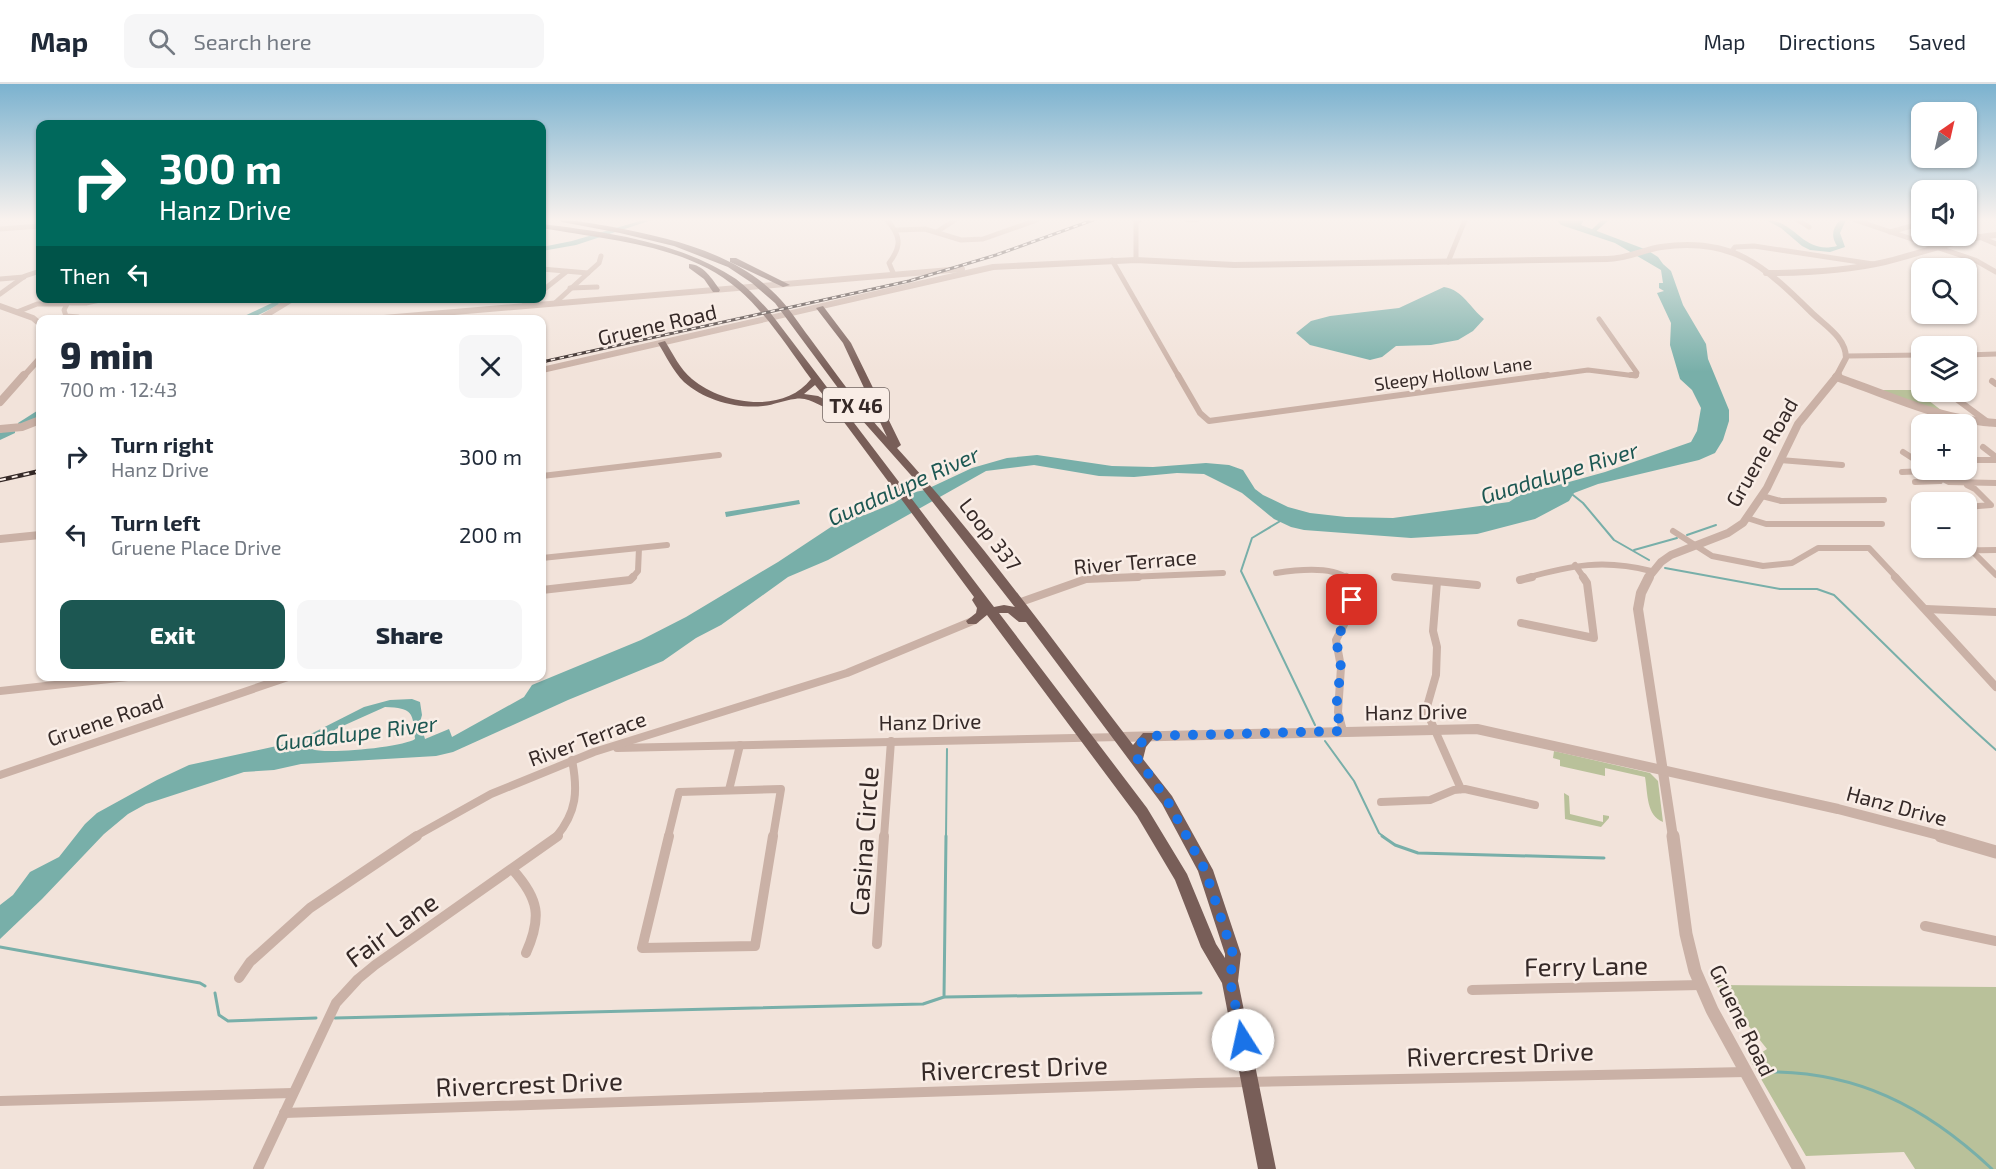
<!DOCTYPE html>
<meta charset="utf-8">
<style>
body{margin:0;font-family:"Exo 2",sans-serif;background:#f6f6f7;color:#1f2937;height:100vh;display:flex;flex-direction:column;font-size:22px;white-space:nowrap}
*{box-sizing:border-box;margin:0}
p{font-size:20px;color:#747a83}
.icon{flex:none;width:33px;height:33px;fill:none;stroke:currentColor;stroke-width:2;stroke-linecap:round;stroke-linejoin:round}
.map{position:relative;flex:1;overflow:hidden}
.drawer{position:absolute;left:36px;top:231px;width:510px;height:366px;display:flex;flex-direction:column;background:#fff;border-radius:12px;box-shadow:0 2px 4px #0004}
.drawer>*{flex:none}
.top-card{position:absolute;left:36px;top:36px;width:510px;height:183px;border-radius:12px;box-shadow:0 2px 4px #0004;background:#00695c;color:#fff;overflow:hidden}
.needle{width:39px;rotate:34deg}
.controls{position:absolute;left:1911px;top:18px;display:grid;gap:12px}
.controls a{display:grid;place-items:center;width:66px;height:66px;border-radius:12px;background:#fff;box-shadow:0 2px 4px #0004;font-size:30px}
.pin{position:absolute;display:grid;place-items:center;width:51px;height:51px;color:#fff;margin:-26px;border-radius:12px;box-shadow:0 3px 9px #0006}
.me{position:absolute;width:66px;margin:-33px;rotate:350deg;stroke-linejoin:round;filter:drop-shadow(0 0 4px #0008)}
.turn{display:flex;align-items:center;gap:21px;height:126px;padding:0 24px;font-size:27px}
.turn .icon{width:78px;height:78px;stroke-width:2.5}
.turn b{display:block;font-size:42px;line-height:51px}
.then{display:flex;align-items:center;height:57px;padding:0 24px;background:#0003;gap:12px;font-size:22px}
.round{display:grid;place-items:center;flex:none;width:63px;height:63px;border-radius:12px;background:#f6f6f7}
.summary{display:flex;align-items:center;justify-content:space-between;height:102px;padding:0 24px}
h1{font-size:36px;font-weight:800;line-height:45px}
.action{display:flex;gap:12px;margin-top:auto;padding:12px 24px}
.action a{flex:1;height:69px;border-radius:12px;background:#1c5752;color:#fff;font-size:24px;font-weight:800;line-height:69px;text-align:center}
.action a+a{background:#f6f6f7;color:#1f2937}
ul{padding:0;list-style:none}
li{display:flex;align-items:center;gap:18px;height:78px;padding:0 24px}
li div{flex:1}
li b{display:block;font-size:22px}
li em{font-style:normal}
header{display:flex;align-items:center;gap:36px;box-sizing:border-box;height:84px;padding:0 30px;background:#fff;border-bottom:2px solid #e0e1e3}
header strong{font-size:28px}
nav{display:flex;gap:33px;margin-inline-start:auto;font-size:21px}
.search{width:420px;height:54px;background:#f6f6f7;display:flex;align-items:center;gap:15px;box-sizing:border-box;padding:0 21px;border-radius:12px;color:#747a83;font-size:22px}
.map>svg:first-child{display:block}
</style>
<header>
<strong>Map</strong>
<div class="search"><svg class="icon" aria-label="search" viewBox="0 0 24 24"><circle cx="10" cy="10" r="6"/><path d="M15 15l6 6"/></svg>Search here</div>
<nav><a>Map</a><a>Directions</a><a>Saved</a></nav>
</header>
<div class="map">
<svg width="1996" height="1085" viewBox="0 0 1996 1085">
<rect width="100%" height="100%" fill="#f2e3da"/>
<!-- green -->
<g fill="#b9c19a">
<polygon points="1879,306 1915,306 1950,333"/>
<path d="M1554 667 1650 689 1658 697 1663 738C1646 731 1648 710 1645 693L1605 684V692L1560 682V676L1553 674Z"/>
<polygon points="1564,709 1569,712 1570,730 1603,738 1603,731 1609,732 1609,734 1601,743 1565,735"/>
<polygon points="1716,901 1996,903 1996,1085 1915,1085 1904,1068 1806,1072 1750,976 1767,965"/>
</g>
<!-- water -->
<g fill="#78afa9" fill-rule="evenodd">
<path d="M1557 136H1584L1581 141 1647 166 1658 173 1663 180 1671 187 1683 221 1706 260 1708 275 1729 326V337L1723 356 1715 369 1699 376 1598 400 1574 409 1569 417 1535 435 1477 450 1411 454 1304 446 1291 443 1274 435 1242 409 1204 390 1177 389 1134 393 1099 392 1034 381 986 387 828 476 788 493 721 541 696 554 663 577 568 616 453 668 436 672 301 680 274 686 244 688 146 720 128 730 104 750 42 815 0 855V821L13 811 30 788 59 773 85 740 97 729 157 696 189 681 295 658 364 623 390 616 412 615 420 618 422 631 420 638 425 655 449 645 452 653 524 613 532 601 641 556 686 533 778 478 843 435 865 431 894 419 910 409 925 406 972 384 1007 374 1037 371 1112 382 1153 383 1206 379 1229 381 1243 386 1255 405 1263 411 1288 423 1310 429 1346 433 1393 434 1509 418 1526 407 1551 403 1605 388 1691 358 1697 347 1701 324 1692 306 1680 295 1670 261 1671 239 1657 209 1664 207 1659 204V199H1663L1661 186 1615 159 1561 141ZM385 623C413 624 413 628 415 655 404 663 324 671 312 665L336 645Z"/>
<path d="M1444 203C1463 206 1470 224 1484 235L1473 247 1458 256 1431 261 1396 262 1382 273 1370 276 1310 261 1296 249 1311 237 1330 232 1399 224Z"/>
<polygon points="799,416 800,420 726,433 725,428"/>
</g>
<g fill="none" stroke-linecap="round" stroke-linejoin="round">
<!-- stream-far1 -->
<g stroke="#78afa9" stroke-width="2">
<polyline points="1573,411 1583,419 1614,456 1649,476"/>
<polyline points="1282,436 1252,454 1241,487 1315,641"/>
<polyline points="1687,451 1716,441"/>
<polyline points="1634,466 1677,454"/>
<path d="M1665 484 1780 505H1817L1834 511C1888 563 1940 617 1996 666"/>
<polyline points="1325,657 1354,697 1379,749 1384,753"/>
<polyline points="946,753 947,665"/>
</g>
<!-- stream -->
<g stroke="#78afa9" stroke-width="3">
<polyline points="1382,752 1395,761 1418,769 1604,774"/>
<polyline points="0,863 200,899 205,902"/>
<polyline points="215,909 219,931 228,937 316,934"/>
<polyline points="945,913 1201,909"/>
<polyline points="335,934 923,920 944,913 946,752"/>
<path d="M1762 988C1855 986 1925 1022 1992 1085"/>
</g>
<!-- river -->
<g fill="#78afa9" fill-rule="evenodd">
<polygon points="643,136 652,136 576,161 542,167 542,163 572,157"/>
<polygon points="1602,136 1609,136 1593,150 1589,150 1589,148"/>
<path d="M1766 136C1796 136 1802 171 1837 162 1831 152 1832 145 1840 136H1846L1840 149 1845 163 1830 168 1810 166 1802 162 1781 144Z"/>
<polygon points="274,218 281,220 248,236 236,236"/>
<polygon points="40,325 40,332 24,343 18,343 18,339"/>
<polygon points="12,344 15,345 15,349 0,356 0,349"/>
</g>
<!-- minor-far3 -->
<g stroke="#cab1a6" stroke-width="5">
<path d="M887 136C901 152 902 162 889 179L894 191"/>
<polyline points="1188,136 1197,136"/>
<polyline points="1798,136 1809,143"/>
<polyline points="1855,136 1975,176 1996,188"/>
<polyline points="0,145 40,142"/>
<polyline points="897,146 925,145 961,156 983,155 1037,136"/>
<polyline points="938,147 955,136"/>
<polyline points="1890,148 1922,139"/>
<polyline points="1977,152 1996,160"/>
<polyline points="1732,167 1735,163 1754,162 1873,180"/>
<polyline points="1112,176 1179,293"/>
<polyline points="1136,176 1136,138 1139,136"/>
<polyline points="1448,178 1465,136"/>
<polyline points="542,185 588,189"/>
<polyline points="0,195 24,193"/>
<polyline points="570,204 597,203"/>
<polyline points="542,207 566,188"/>
<polyline points="0,210 25,192 40,187"/>
<polyline points="71,219 86,219 109,214"/>
<polyline points="555,219 599,179 601,172"/>
<polyline points="67,220 64,226 66,232 78,233 80,236"/>
<polyline points="524,221 532,214"/>
<polyline points="17,228 37,220 67,220 74,214"/>
<polyline points="1966,271 1996,270"/>
<polyline points="1847,272 1922,271"/>
<polyline points="1537,293 1588,286 1636,292 1637,289 1599,235"/>
</g>
<!-- minor-far2 -->
<g stroke="#cab1a6" stroke-width="6">
<polyline points="1178,291 1200,329 1209,337 1548,291"/>
<polyline points="1631,291 1636,291"/>
<polyline points="1992,297 1996,300"/>
<polyline points="1947,308 1989,339"/>
<polyline points="1983,363 1996,373"/>
<polyline points="1903,368 1917,377 1922,377"/>
<polyline points="1780,376 1842,381"/>
<polyline points="1966,376 1996,376"/>
<polyline points="1925,386 1949,398 1996,399"/>
<polyline points="1902,388 1927,387"/>
<polyline points="542,392 719,371"/>
<polyline points="1915,398 1940,397"/>
<polyline points="1762,412 1781,417 1884,416"/>
<polyline points="1966,423 1991,421 1975,405 1967,401"/>
<polyline points="1747,434 1766,440 1882,440"/>
<polyline points="1673,447 1712,472 1763,482 1792,479 1818,464 1869,464 1897,494"/>
<polyline points="1971,466 1996,491"/>
<polyline points="1933,467 1996,466"/>
<polyline points="542,474 667,461"/>
<polyline points="1575,481 1584,494"/>
<path d="M1276 489C1295 486 1331 482 1347 494"/>
<polyline points="1395,493 1403,494"/>
<polyline points="632,494 638,487 639,464"/>
<polyline points="1104,494 1223,489"/>
<path d="M1526 494C1572 481 1604 475 1651 487"/>
</g>
<!-- minor-far1 -->
<g stroke="#cab1a6" stroke-width="8">
<polyline points="1395,493 1477,501"/>
<polyline points="1895,493 1996,603"/>
<polyline points="1520,496 1532,493"/>
<polyline points="1437,498 1433,547 1437,563 1436,591 1426,626 1461,705"/>
<polyline points="542,506 630,496 633,493"/>
<polyline points="1018,519 1086,495 1138,493"/>
<polyline points="1926,525 1996,528"/>
<polyline points="1521,539 1594,554 1587,499 1583,493"/>
<polyline points="0,607 137,592"/>
<polyline points="1343,647 1338,628 1341,583 1336,556 1351,527 1351,503 1346,493"/>
<polyline points="617,664 1120,653"/>
<polyline points="0,691 291,592"/>
<polyline points="729,706 740,661"/>
<polyline points="1381,718 1430,716 1454,706 1465,705 1535,721"/>
<polyline points="414,753 491,710 594,668 847,589 975,536"/>
<path d="M556 753C577 728 578 707 572 676"/>
<polyline points="668,753 679,708 781,705 773,753"/>
<polyline points="884,753 891,657"/>
</g>
<!-- minor -->
<g stroke="#cab1a6" stroke-width="10">
<polyline points="669,752 642,864 755,862 773,752"/>
<path d="M513 786C539 815 542 833 526 869"/>
<polyline points="1925,842 1996,857"/>
<polyline points="877,860 884,752"/>
<polyline points="239,894 250,878 310,824 417,752"/>
<polyline points="1472,906 1701,901"/>
<polyline points="0,1017 293,1009"/>
<polyline points="284,1029 1198,999 1746,988"/>
<polyline points="258,1085 336,919 358,895 375,881 558,752"/>
</g>
<!-- tertiary-far3 -->
<g stroke="#cab1a6" stroke-width="6">
<path d="M1766 189C1806 189 1846 187 1885 178 1922 169 1957 155 1996 151"/>
<polyline points="0,222 33,234 40,240"/>
<polyline points="258,236 294,214"/>
<polyline points="360,236 962,185"/>
<path d="M542 286 993 183 1136 176 1234 181 1607 175C1627 175 1642 166 1661 163 1733 153 1763 181 1811 228 1824 241 1846 253 1846 274L1836 293"/>
<polyline points="23,293 40,274"/>
</g>
<!-- tertiary-far2 -->
<g stroke="#cab1a6" stroke-width="8">
<path d="M1836 293C1890 311 1938 336 1996 339"/>
<polyline points="0,318 24,291"/>
<polyline points="0,345 22,343 40,336"/>
<polyline points="0,455 40,451"/>
<polyline points="1648,494 1661,478 1671,471 1728,449 1743,439 1767,404 1798,340 1838,291"/>
</g>
<!-- tertiary-far1 -->
<g stroke="#cab1a6" stroke-width="10">
<polyline points="1649,493 1641,509 1638,525 1673,753"/>
<polyline points="1121,653 1477,645 1838,725 1946,753"/>
</g>
<!-- tertiary -->
<g stroke="#cab1a6" stroke-width="13">
<polyline points="1673,752 1686,850 1695,887 1712,926 1799,1085"/>
<polyline points="1941,752 1996,768"/>
</g>
<!-- primary -->
<g fill="#785e58" fill-rule="evenodd">
<path d="M559 136C577 136 595 140 613 143 671 154 740 170 781 216 791 227 800 241 809 253 834 287 859 322 887 353L843 259 816 224 823 222 851 259 901 361 897 364C982 457 1056 561 1133 661L1143 649H1153L1155 652 1146 663 1143 675 1172 712 1213 786 1241 870 1238 897 1276 1085H1258L1222 899 1201 863 1175 796 1137 732 987 531 976 540H968L966 537 976 529 977 524 972 516 974 513 835 326C821 325 811 312 795 315 784 316 774 321 763 322 737 325 704 316 684 298 673 287 666 272 658 259L665 257C673 270 680 285 692 295 723 321 784 330 811 295 788 264 767 230 738 205 686 160 607 156 542 144V140C607 148 680 158 736 195 748 204 759 216 769 227L994 523 1004 521 1015 523 1014 522 917 398 861 335 775 219 752 199 728 183 674 162 620 149 562 138ZM815 301 828 317 818 312 804 310ZM999 529H1008L1019 538H1026L1162 720 1198 787 1225 870V874L1216 860 1187 790 1147 724Z"/>
<polygon points="730,174 736,174 790,201 783,203 730,178"/>
<path d="M689 180C703 180 713 196 720 206L719 208H713L704 195 689 184Z"/>
</g>
<defs>
<polyline id="rail-far1" points="542,278 909,197 996,171 1093,136"/>
<polyline id="rail" points="0,396 40,387"/>
</defs>
<!-- rail-far1 casing -->
<use href="#rail-far1" stroke="#352927" stroke-width="3"/>
<!-- rail casing -->
<use href="#rail" stroke="#352927" stroke-width="4.5"/>
<!-- rail-far1 -->
<use href="#rail-far1" stroke="#f9ede6" stroke-width="1.5" stroke-dasharray="4.5" stroke-linecap="butt"/>
<!-- rail -->
<use href="#rail" stroke="#f9ede6" stroke-width="2" stroke-dasharray="6" stroke-linecap="butt"/>
</g>
<!-- sky -->
<linearGradient id="sky" x2="0" y2="1"><stop stop-color="#7bb2cf"/><stop offset="0.47" stop-color="#f9f2ee"/><stop offset="1" stop-color="#f9f2ee" stop-opacity="0"/></linearGradient>
<rect width="1996" height="288" fill="url(#sky)"/>
<g fill="none" stroke-linecap="round" stroke-linejoin="round">
<!-- route -->
<polyline stroke="#1a73e8" stroke-width="10" stroke-dasharray="0 18" points="1243,956 1230,897 1233,870 1205,786 1167,716 1137,674 1140,660 1148,652 1342,647 1336,625 1341,583 1336,555 1350,531 1352,516"/>
</g>
<g text-anchor="middle" dominant-baseline="central" stroke-width="5" stroke-linejoin="round" paint-order="stroke">
<!-- far-street labels -->
<g font-size="18" fill="#352927" stroke="#f9ede6">
<text transform="translate(1453 289) rotate(-8)">Sleepy Hollow Lane</text>
</g>
<!-- shield labels -->
<rect fill="#f9ede6" stroke="#706460" stroke-width="1.5" x="823" y="304" width="66" height="34" rx="4.5"/>
<g font-size="20" font-weight="bold" fill="#352927">
<text x="856" y="321">TX 46</text>
</g>
<!-- street labels -->
<g font-size="21" fill="#352927" stroke="#f9ede6">
<text transform="translate(657 240) rotate(-13)">Gruene Road</text>
<text transform="translate(1761 368) rotate(-60)">Gruene Road</text>
<text transform="translate(991 450) rotate(52)">Loop 337</text>
<text transform="translate(1135 477) rotate(-5)">River Terrace</text>
<text transform="translate(1416 627) rotate(-1)">Hanz Drive</text>
<text transform="translate(105 635) rotate(-19)">Gruene Road</text>
<text transform="translate(930 637) rotate(-1)">Hanz Drive</text>
<text transform="translate(587 654) rotate(-20)">River Terrace</text>
<text transform="translate(1897 721) rotate(15)">Hanz Drive</text>
<text transform="translate(1743 936) rotate(64)">Gruene Road</text>
</g>
<!-- water labels -->
<g font-size="22" font-style="italic" fill="#1c5752" stroke="#f9ede6">
<text transform="translate(1559 388) rotate(-17)">Guadalupe River</text>
<text transform="translate(903 401) rotate(-24)">Guadalupe River</text>
<text transform="translate(356 648) rotate(-7)">Guadalupe River</text>
</g>
<!-- near-street labels -->
<g font-size="26" fill="#352927" stroke="#f9ede6">
<text transform="translate(863 757) rotate(-86)">Casina Circle</text>
<text transform="translate(391 845) rotate(-36)">Fair Lane</text>
<text transform="translate(1586 881) rotate(-1)">Ferry Lane</text>
<text transform="translate(1500 969) rotate(-2)">Rivercrest Drive</text>
<text transform="translate(1014 983) rotate(-2)">Rivercrest Drive</text>
<text transform="translate(529 999) rotate(-2)">Rivercrest Drive</text>
</g>
</g>
</svg>
<div class="controls">
<a><svg class="needle" viewBox="-14 -14 28 28"><path d="M0-13l5 13h-10z" fill="#e53935"/><path d="M0 13l5-13h-10z" fill="#747a83"/></svg></a>
<a><svg class="icon" aria-label="sound" viewBox="0 0 24 24"><path d="M4 9h4l5-4v14l-5-4H4zM17 9q2 3 0 6"/></svg></a>
<a><svg class="icon" aria-label="search" viewBox="0 0 24 24"><circle cx="10" cy="10" r="6"/><path d="M15 15l6 6"/></svg></a>
<a><svg class="icon" aria-label="layers" viewBox="0 0 24 24"><path d="M12 4l9 5-9 5-9-5zM3 14l9 5 9-5"/></svg></a>
<a>+</a>
<a>−</a>
</div>
<div class="pin" style="left:1352px;top:516px;background:#d93025"><svg class="icon" aria-label="arrive" viewBox="0 0 24 24"><path d="M6 21V4h12l-3 4 3 4H6"/></svg></div>
<svg class="me" style="left:1243px;top:956px" viewBox="-20 -20 40 40"><circle r="19" fill="#fff"/><path d="M0-13L10 11 0 6-10 11z" fill="#1a73e8"/></svg>
<div class="top-card">
<div class="turn"><svg class="icon" aria-label="right" viewBox="0 0 24 24"><path d="M7 20v-9h11M14 6l5 5-5 5"/></svg><div><b>300 m</b>Hanz Drive</div></div>
<div class="then">Then<svg class="icon" aria-label="left" viewBox="0 0 24 24"><path d="M17 20v-9H6M10 6l-5 5 5 5"/></svg></div>
</div>
<section class="drawer">
<div class="summary"><div><h1>9 min</h1><p>700 m · 12:43</p></div><a class="round"><svg class="icon" aria-label="close" viewBox="0 0 24 24"><path d="M6 6l12 12M18 6L6 18"/></svg></a></div>
<ul>
<li><svg class="icon" aria-label="right" viewBox="0 0 24 24"><path d="M7 20v-9h11M14 6l5 5-5 5"/></svg><div><b>Turn right</b><p>Hanz Drive</p></div><em>300 m</em></li>
<li><svg class="icon" aria-label="left" viewBox="0 0 24 24"><path d="M17 20v-9H6M10 6l-5 5 5 5"/></svg><div><b>Turn left</b><p>Gruene Place Drive</p></div><em>200 m</em></li>
</ul>
<div class="action"><a>Exit</a><a>Share</a></div>
</section>
</div>
